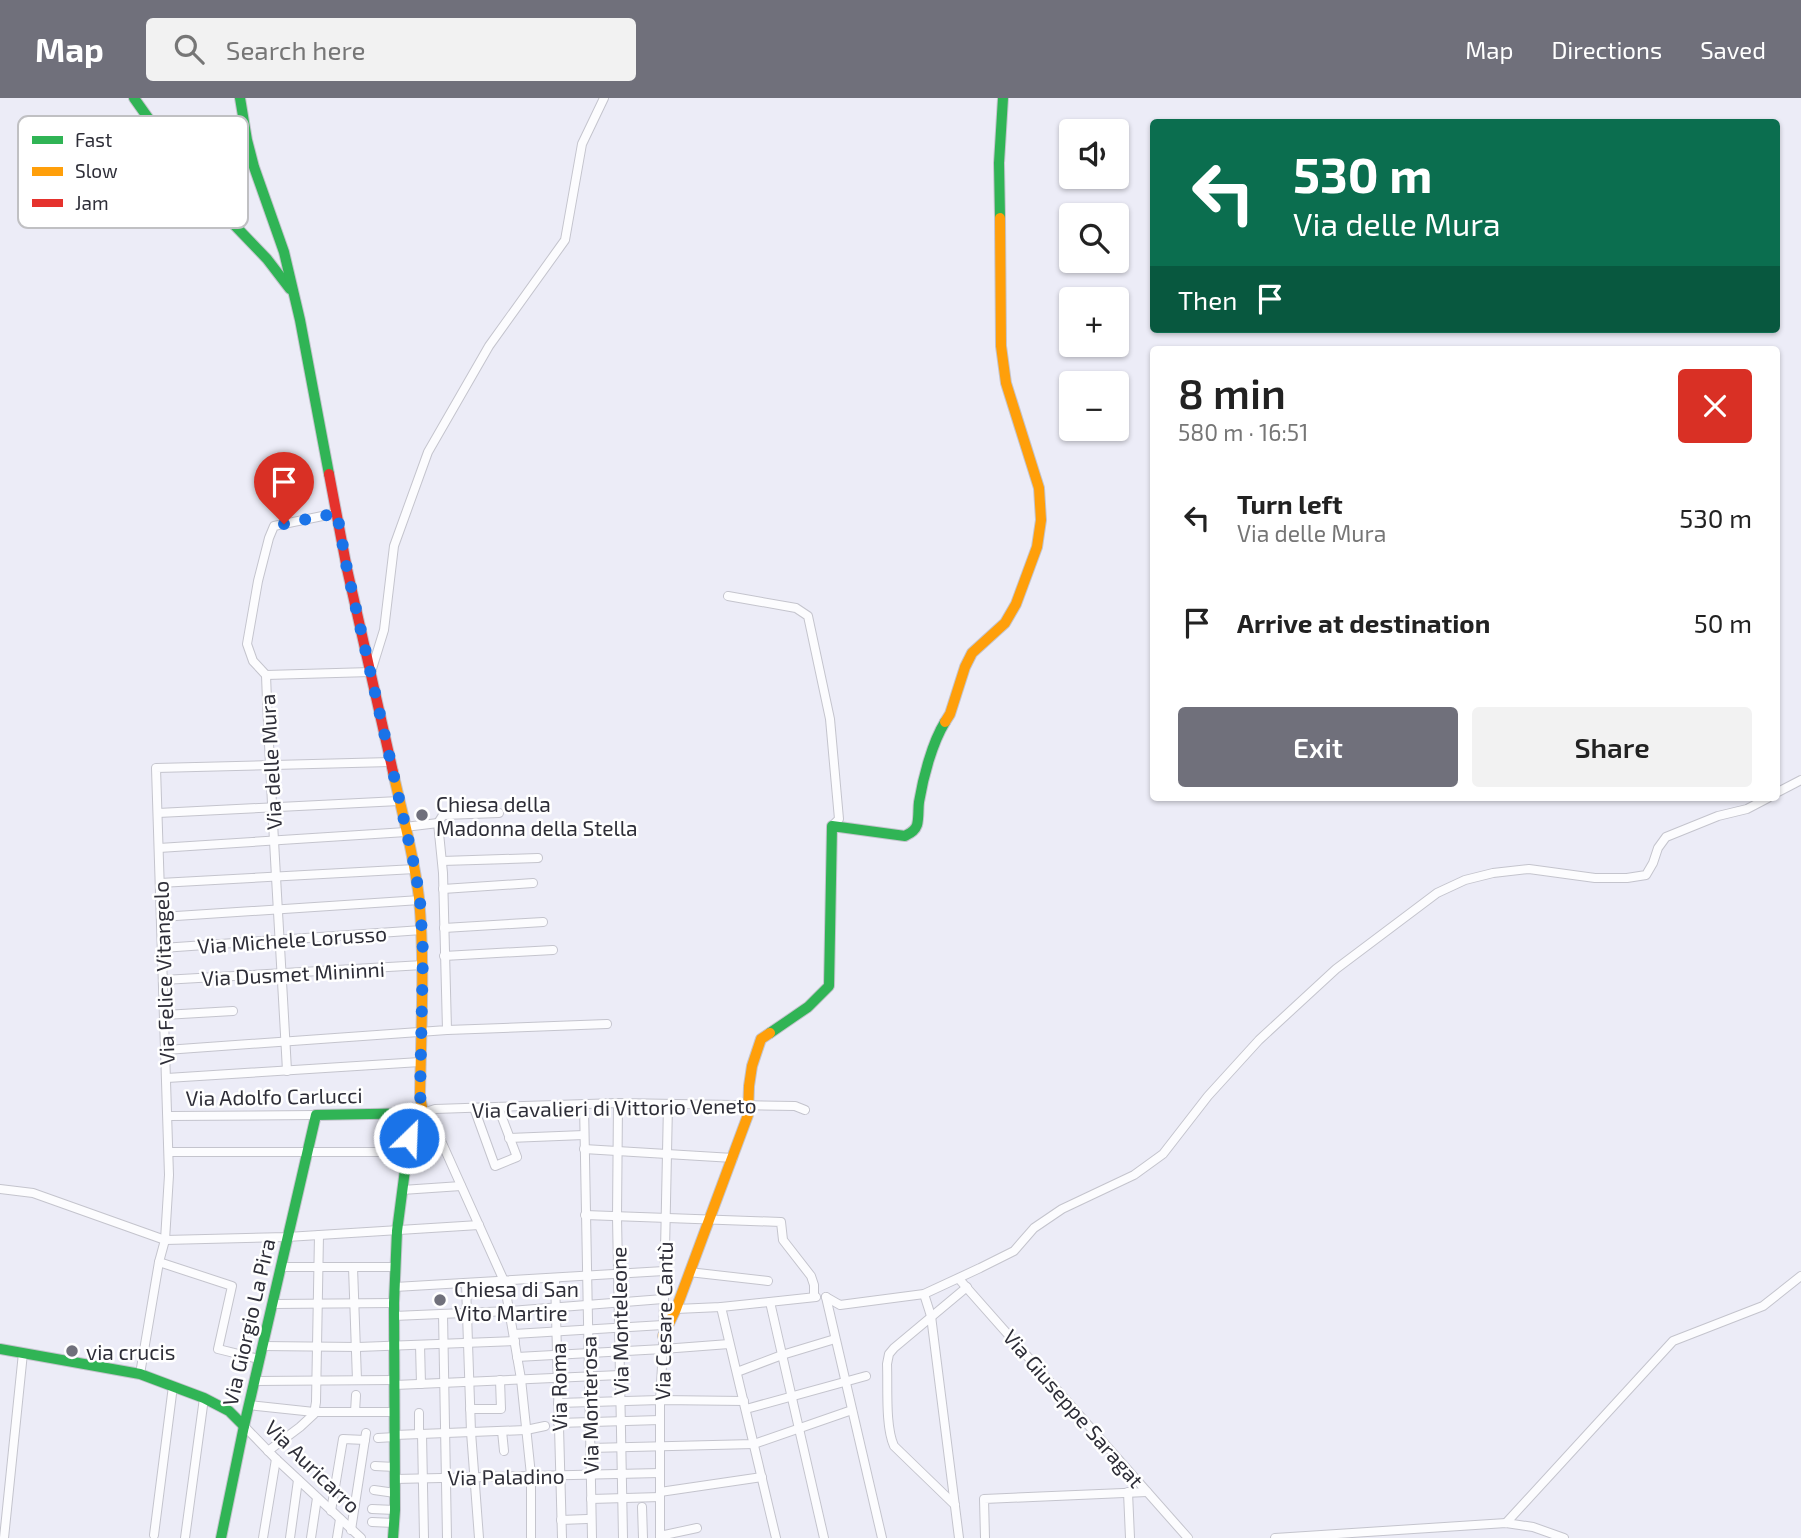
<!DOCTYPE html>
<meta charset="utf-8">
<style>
body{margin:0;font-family:"Exo 2",sans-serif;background:#f2f2f2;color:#222;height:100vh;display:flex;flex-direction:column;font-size:26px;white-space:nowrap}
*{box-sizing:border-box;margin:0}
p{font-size:23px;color:#767676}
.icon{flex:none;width:38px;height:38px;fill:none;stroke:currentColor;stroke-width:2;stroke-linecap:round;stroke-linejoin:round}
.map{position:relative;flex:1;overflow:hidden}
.details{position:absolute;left:1150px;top:248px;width:630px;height:455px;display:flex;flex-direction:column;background:#fff;border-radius:7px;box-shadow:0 2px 5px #0004}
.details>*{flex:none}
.top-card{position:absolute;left:1150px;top:21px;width:630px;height:214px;border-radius:7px;box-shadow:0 2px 5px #0004;background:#0b6e4f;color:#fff;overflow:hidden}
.controls{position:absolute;left:1059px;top:21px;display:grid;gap:14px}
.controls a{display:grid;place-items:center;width:70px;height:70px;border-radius:7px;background:#fff;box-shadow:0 2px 5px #0004;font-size:35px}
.pin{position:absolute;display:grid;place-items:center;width:60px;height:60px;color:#fff;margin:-72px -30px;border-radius:50% 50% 50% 0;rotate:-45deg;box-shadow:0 0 7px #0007}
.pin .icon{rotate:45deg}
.me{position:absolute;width:77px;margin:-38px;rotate:24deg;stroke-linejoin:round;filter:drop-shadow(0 0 5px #0008)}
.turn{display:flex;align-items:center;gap:24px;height:147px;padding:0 28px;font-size:32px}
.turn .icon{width:91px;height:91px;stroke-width:2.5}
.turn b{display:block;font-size:49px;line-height:60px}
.then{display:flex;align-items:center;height:66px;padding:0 28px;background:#0003;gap:14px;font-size:26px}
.round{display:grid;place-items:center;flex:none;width:74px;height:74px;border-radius:7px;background:#f2f2f2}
.head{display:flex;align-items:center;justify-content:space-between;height:119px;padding:0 28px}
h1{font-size:42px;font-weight:600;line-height:52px}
.cta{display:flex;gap:14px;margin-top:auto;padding:14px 28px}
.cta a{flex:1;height:80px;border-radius:7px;background:#70707b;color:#fff;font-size:28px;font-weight:600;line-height:80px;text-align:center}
.cta a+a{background:#f2f2f2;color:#222}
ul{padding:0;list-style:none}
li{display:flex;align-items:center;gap:21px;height:105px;padding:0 28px}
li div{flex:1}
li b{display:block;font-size:26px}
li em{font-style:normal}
header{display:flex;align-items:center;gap:42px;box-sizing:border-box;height:98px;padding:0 35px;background:#70707b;color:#fff}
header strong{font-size:33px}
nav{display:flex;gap:38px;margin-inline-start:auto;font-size:24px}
.search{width:490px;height:63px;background:#f2f2f2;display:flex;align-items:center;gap:18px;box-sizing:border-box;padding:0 24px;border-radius:7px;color:#767676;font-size:26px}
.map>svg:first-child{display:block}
</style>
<header>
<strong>Map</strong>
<div class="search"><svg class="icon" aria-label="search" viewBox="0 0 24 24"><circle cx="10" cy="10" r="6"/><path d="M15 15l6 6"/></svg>Search here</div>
<nav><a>Map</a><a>Directions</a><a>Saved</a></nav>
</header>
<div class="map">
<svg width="1801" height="1440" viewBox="0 0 1801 1440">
<rect width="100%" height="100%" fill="#ececf7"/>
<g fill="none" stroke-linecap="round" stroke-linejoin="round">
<defs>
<g id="street">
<polyline points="728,498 796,510 808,518 830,621 839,721 832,728"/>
<polyline points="266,577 371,574 384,532 394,448 428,354 489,248 565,142 582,46 604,0"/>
<polyline points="1776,695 1801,682"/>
<polyline points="158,715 399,703"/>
<polyline points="438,725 443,717 499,715"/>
<polyline points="159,750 406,734"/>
<polyline points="442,763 538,760"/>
<polyline points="160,785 415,771"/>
<polyline points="443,791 533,785"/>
<polyline points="161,819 420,802"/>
<polyline points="444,830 543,824"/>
<polyline points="162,850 422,832"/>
<polyline points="444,858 553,852"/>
<polyline points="163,882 423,867"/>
<polyline points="164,917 233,913"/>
<polyline points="447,932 607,926"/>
<polyline points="166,952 447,932 443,775 438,725 405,729"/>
<path d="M287 973C280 841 271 709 266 577L253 563 247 546 258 483 269 440 274 428 337 415"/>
<polyline points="167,980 420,964"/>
<polyline points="618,1005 617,1119 623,1440"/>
<polyline points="584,1006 592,1440"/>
<polyline points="474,1010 495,1068 517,1059 498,1009"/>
<polyline points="423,1015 433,1025 504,1183 521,1281 531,1377 531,1440"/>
<polyline points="423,1015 435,1011 618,1005 795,1008 805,1012"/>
<polyline points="168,1018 316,1017"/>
<polyline points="509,1040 584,1037"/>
<polyline points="584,1051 733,1060"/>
<polyline points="169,1054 406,1054"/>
<polyline points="0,1091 33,1095 165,1142 287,1139 479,1127"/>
<polyline points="402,1092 461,1088"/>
<polyline points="585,1117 781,1124 783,1142 811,1178 814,1187 814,1199"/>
<polyline points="159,1164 232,1188 218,1251 259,1261"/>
<polyline points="281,1169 396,1169"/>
<polyline points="353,1169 357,1282"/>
<polyline points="689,1174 768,1183"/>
<polyline points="555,1180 562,1440"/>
<polyline points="959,1181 1188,1440"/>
<polyline points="466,1186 471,1334 479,1440"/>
<polyline points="395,1189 664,1173"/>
<polyline points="924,1196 931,1218 959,1440"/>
<polyline points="826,1199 840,1207 924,1196 980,1170 1014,1153 1034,1130 1062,1111 1134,1077 1163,1056 1208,998 1259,942 1336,871 1437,795 1465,782 1493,775 1529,771 1595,780 1627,780 1646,777 1653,765 1658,750 1666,739 1718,718 1747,711 1768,700"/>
<polyline points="826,1199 882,1440"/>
<polyline points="770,1204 824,1440"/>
<polyline points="273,1206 394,1205"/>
<polyline points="721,1209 776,1440"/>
<polyline points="676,1211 721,1209 816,1199"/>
<polyline points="443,1216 447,1440"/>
<polyline points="394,1218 510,1213 663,1201"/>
<polyline points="514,1236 663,1227"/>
<polyline points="420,1247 421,1286"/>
<polyline points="262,1248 358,1249 515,1243"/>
<polyline points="517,1259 663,1251 729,1246"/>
<polyline points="737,1274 782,1257 835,1241"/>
<polyline points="140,1276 159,1164 165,1142 169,1077 156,670 391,664"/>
<polyline points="255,1283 395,1282"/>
<polyline points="395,1287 620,1277"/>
<polyline points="558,1305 660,1302 744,1303"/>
<polyline points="248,1307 314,1314 395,1314"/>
<polyline points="470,1311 501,1311 500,1282"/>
<polyline points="746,1311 866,1278"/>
<polyline points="355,1314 356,1297"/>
<polyline points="419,1315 419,1336"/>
<polyline points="558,1325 660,1322"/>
<polyline points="244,1328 276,1361 361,1440"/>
<polyline points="502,1333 504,1353"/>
<polyline points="422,1336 424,1440"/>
<polyline points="395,1337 526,1332 545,1328"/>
<polyline points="378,1340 395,1339"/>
<polyline points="590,1350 754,1346 852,1312"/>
<polyline points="268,1353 300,1329 314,1316 316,1304 319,1137"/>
<polyline points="375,1368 395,1369"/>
<polyline points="395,1381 660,1375"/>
<polyline points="374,1392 395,1395"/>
<polyline points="660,1394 762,1379"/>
<polyline points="1128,1394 1130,1440"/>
<polyline points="591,1401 660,1399"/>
<path d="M955 1407 894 1348C885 1328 888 1289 887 1266L889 1256 894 1250 967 1189"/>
<polyline points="642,1409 643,1440"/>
<polyline points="372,1411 395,1412"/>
<polyline points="331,1413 343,1341 365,1342"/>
<polyline points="561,1422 587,1421"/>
<polyline points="372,1424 394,1425"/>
<polyline points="1506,1425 1673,1243 1763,1208 1801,1178"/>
<polyline points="351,1432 366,1335"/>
<polyline points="154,1437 173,1288"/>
<polyline points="660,1438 697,1430"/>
<polyline points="4,1440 23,1255"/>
<polyline points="185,1440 204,1300"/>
<polyline points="263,1440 276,1361"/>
<polyline points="290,1440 298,1382"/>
<polyline points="311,1440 317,1400"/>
<polyline points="337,1440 340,1421"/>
<polyline points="660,1440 660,1302 663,1251 668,1006"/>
<polyline points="985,1440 984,1401 1147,1394"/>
<polyline points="1275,1440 1506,1425 1533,1429 1564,1440"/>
</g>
<g id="fast">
<polyline points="134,0 195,86 267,161 290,191"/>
<polyline points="240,0 247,42 254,69 284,154 300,222 329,376"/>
<polyline points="1000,120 999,65 1003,0"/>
<path d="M770 935 808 909 829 888 832 728 905 738C910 735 915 733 917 727 919 720 918 711 919 704 923 680 932 645 945 624"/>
<polyline points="0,1251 140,1276 204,1300 229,1313 244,1328"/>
<polyline points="221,1440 244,1328 316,1017 423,1015"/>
<polyline points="393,1440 395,1412 394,1205 397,1133 411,1026 423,1015"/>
</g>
<g id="slow">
<polyline points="945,624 950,616 965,569 972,555 1005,525 1016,506 1037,449 1041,422 1039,390 1006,285 1001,248 1000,120"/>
<path d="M393 674C402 715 414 757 419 800 425 865 421 932 420 998L423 1015"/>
<polyline points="663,1238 676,1211 748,1017 749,988 752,968 761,941 770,935"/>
</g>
<polyline id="jam" points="329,376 347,471 393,674"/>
</defs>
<!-- street casing -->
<use href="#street" stroke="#c4c4cd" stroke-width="10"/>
<!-- fast casing -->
<use href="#fast" stroke="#c4c4cd" stroke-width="12"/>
<!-- slow casing -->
<use href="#slow" stroke="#c4c4cd" stroke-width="12"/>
<!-- jam casing -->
<use href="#jam" stroke="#c4c4cd" stroke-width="12"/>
<!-- street -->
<use href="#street" stroke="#fcfcfe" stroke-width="8"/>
<!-- fast -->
<use href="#fast" stroke="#30b455" stroke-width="10"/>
<!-- slow -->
<use href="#slow" stroke="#ff9f0a" stroke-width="10"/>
<!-- jam -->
<use href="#jam" stroke="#e5322d" stroke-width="10"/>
</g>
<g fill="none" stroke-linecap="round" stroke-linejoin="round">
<!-- route -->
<polyline stroke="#1a73e8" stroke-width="12" stroke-dasharray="0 21.6" points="284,426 337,415 347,471 415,771 420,802 423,854 420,998 423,1014 411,1026 409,1040"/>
</g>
<!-- markers -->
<g fill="#70707b" stroke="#fff" stroke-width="2.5">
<circle cx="422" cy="717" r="7"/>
<circle cx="440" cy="1202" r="7"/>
<circle cx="72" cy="1253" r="7"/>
</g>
<g text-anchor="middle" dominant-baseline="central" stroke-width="5" stroke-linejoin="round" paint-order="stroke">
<!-- street labels -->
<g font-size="21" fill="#2e2e38" stroke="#fff">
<text transform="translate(270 664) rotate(-93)">Via delle Mura</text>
<text transform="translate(292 841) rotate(-4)">Via Michele Lorusso</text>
<text transform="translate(163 875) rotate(-92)">Via Felice Vitangelo</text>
<text transform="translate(293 875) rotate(-3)">Via Dusmet Mininni</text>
<text transform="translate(274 998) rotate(-1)">Via Adolfo Carlucci</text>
<text transform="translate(614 1009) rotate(-1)">Via Cavalieri di Vittorio Veneto</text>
<text transform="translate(619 1223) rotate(-91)">Via Monteleone</text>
<text transform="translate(663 1223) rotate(-89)">Via Cesare Cantù</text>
<text transform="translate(248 1224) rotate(-77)">Via Giorgio La Pira</text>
<text transform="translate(558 1289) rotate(-91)">Via Roma</text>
<text transform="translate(589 1307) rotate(-91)">Via Monterosa</text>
<text transform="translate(1074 1310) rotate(49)">Via Giuseppe Saragat</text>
<text transform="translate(313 1368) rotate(44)">Via Auricarro</text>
<text transform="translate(506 1378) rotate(-1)">Via Paladino</text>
</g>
<!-- poi labels -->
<g font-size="21" fill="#2e2e38" stroke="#fff" text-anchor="start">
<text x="436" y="705">Chiesa della<tspan x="436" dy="24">Madonna della Stella</tspan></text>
<text x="454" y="1190">Chiesa di San<tspan x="454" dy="24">Vito Martire</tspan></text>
<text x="86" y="1253">via crucis</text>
</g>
</g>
<!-- legend -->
<rect x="18" y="18" width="230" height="112" rx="10" fill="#fff" stroke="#c0c0c3" stroke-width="2"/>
<rect x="32" y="38" width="31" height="8" fill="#30b455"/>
<rect x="32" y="69" width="31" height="9" fill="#ff9f0a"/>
<rect x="32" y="101" width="31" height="8" fill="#e5322d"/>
<g font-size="19" fill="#2e2e38">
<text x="75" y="49">Fast</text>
<text x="75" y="80">Slow</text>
<text x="75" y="112">Jam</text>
</g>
</svg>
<div class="controls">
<a><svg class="icon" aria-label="sound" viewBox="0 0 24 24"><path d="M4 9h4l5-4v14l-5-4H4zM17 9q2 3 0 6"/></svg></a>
<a><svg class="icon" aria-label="search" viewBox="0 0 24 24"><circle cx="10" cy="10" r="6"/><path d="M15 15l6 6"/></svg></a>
<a>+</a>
<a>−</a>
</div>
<div class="pin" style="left:284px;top:426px;background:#d93025"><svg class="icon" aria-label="arrive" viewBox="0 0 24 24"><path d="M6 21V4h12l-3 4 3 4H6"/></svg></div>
<svg class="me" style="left:409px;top:1040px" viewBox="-20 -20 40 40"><circle r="17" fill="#1a73e8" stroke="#fff" stroke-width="3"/><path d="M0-11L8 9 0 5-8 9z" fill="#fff"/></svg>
<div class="top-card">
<div class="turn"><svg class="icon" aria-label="left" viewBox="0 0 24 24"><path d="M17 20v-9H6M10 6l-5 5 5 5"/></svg><div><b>530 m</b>Via delle Mura</div></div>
<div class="then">Then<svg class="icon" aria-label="arrive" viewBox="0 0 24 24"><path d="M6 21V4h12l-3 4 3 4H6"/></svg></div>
</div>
<section class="details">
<div class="head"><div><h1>8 min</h1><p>580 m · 16:51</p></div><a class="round" style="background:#d93025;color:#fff"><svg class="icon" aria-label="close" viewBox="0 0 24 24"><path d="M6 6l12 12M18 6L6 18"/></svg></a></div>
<ul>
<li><svg class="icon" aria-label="left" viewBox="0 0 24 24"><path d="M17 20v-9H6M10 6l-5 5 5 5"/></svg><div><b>Turn left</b><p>Via delle Mura</p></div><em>530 m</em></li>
<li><svg class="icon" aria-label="arrive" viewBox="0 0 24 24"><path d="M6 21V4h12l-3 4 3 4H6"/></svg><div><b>Arrive at destination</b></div><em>50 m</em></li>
</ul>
<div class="cta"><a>Exit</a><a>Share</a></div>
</section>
</div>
